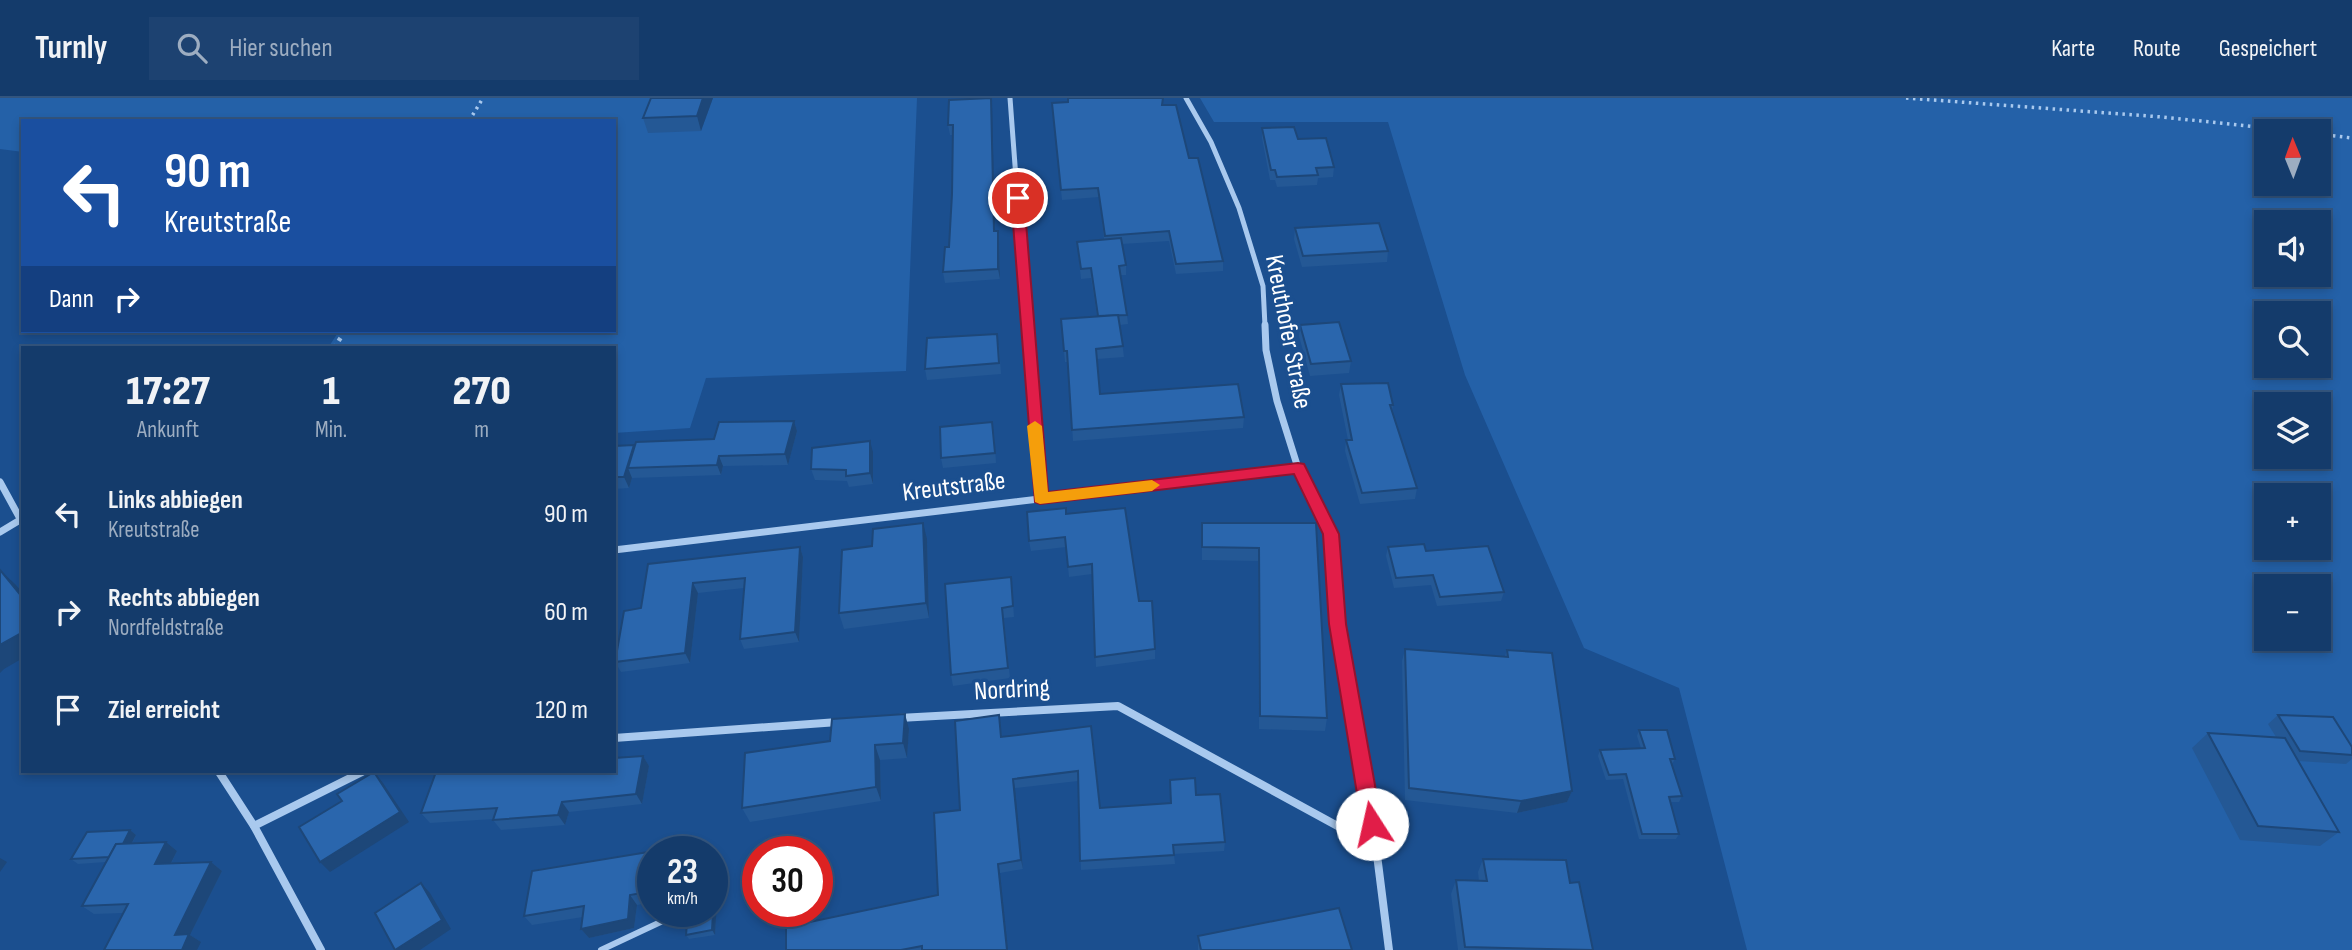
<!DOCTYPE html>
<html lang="de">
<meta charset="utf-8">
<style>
body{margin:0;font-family:"Sofia Sans Condensed",sans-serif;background:#1d4271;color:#f1f3f6;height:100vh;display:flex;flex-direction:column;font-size:26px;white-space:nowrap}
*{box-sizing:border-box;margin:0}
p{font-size:23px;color:#9dadc1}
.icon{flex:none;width:38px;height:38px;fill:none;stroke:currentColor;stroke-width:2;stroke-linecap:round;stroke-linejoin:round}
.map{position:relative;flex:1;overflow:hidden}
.side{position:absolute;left:21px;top:248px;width:595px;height:427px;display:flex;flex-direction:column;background:#143b6b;border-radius:0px;box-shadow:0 4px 10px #0003,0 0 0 2px #33557e}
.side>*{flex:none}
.banner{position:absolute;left:21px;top:21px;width:595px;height:214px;border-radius:0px;box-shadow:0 4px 10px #0003,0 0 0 2px #33557e;background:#1a4fa0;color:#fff;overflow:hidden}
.needle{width:46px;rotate:359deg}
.buttons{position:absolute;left:2254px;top:21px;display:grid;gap:14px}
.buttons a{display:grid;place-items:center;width:77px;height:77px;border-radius:0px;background:#143b6b;box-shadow:0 4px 10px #0003,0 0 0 2px #33557e;font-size:35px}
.speed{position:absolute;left:637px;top:738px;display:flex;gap:14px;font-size:35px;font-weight:700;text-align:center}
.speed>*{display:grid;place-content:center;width:91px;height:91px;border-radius:50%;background:#143b6b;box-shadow:0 4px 10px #0003,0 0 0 2px #33557e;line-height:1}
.speed small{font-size:18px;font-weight:400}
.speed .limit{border:10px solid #d22;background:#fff;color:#111}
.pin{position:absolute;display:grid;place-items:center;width:60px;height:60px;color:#fff;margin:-30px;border:4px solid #fff;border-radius:50%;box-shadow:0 2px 7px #0007}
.me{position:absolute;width:77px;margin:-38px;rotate:350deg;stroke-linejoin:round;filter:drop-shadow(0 0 5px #0008)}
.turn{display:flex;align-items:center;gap:24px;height:147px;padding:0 28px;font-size:32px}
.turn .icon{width:91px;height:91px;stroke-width:2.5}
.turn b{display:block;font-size:49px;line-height:60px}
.then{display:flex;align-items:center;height:66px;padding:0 28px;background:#0003;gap:14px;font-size:26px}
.eta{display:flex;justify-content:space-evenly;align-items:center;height:119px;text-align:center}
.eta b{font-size:42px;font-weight:800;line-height:49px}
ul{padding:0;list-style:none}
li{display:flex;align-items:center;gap:21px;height:98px;padding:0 28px}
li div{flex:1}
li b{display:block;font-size:26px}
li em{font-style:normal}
header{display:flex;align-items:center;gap:42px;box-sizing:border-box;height:98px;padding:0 35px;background:#143b6b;border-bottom:2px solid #33557e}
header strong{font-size:33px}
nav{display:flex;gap:38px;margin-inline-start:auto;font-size:24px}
.search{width:490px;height:63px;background:#1d4271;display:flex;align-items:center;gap:18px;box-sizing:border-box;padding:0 24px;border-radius:0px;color:#9dadc1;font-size:26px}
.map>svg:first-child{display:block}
</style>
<header>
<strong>Turnly</strong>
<div class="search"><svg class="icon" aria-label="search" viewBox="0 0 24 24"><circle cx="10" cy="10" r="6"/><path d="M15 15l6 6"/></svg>Hier suchen</div>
<nav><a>Karte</a><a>Route</a><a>Gespeichert</a></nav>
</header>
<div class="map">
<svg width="2352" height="852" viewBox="0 0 2352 852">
<rect width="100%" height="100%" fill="#1b4f8f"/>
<!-- green -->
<g fill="#2461a8" fill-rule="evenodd">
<polygon points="0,0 917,0 906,273 706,280 690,330 614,335 614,250 328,250 339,233 614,233 614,23 23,23 23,54 0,51"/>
<path d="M1200 0H2352V852H1747L1679 590 1584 550 1465 277 1388 24H1214ZM2266 33H2319V86H2266ZM2266 124H2319V177H2266ZM2266 215H2319V268H2266ZM2266 306H2319V359H2266ZM2266 397H2319V450H2266ZM2266 488H2319V541H2266Z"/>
</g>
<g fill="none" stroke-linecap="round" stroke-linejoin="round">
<!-- path-far1 -->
<g stroke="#a9c9ee" stroke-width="3.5" stroke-dasharray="2.5 4.5" stroke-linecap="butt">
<polyline points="1906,0 2162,19 2297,33"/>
<polyline points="469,23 483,0"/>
<polyline points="2319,36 2352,40"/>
</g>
<!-- path -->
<polyline stroke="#a9c9ee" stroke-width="4.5" stroke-dasharray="3.5 5" stroke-linecap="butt" points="334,250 345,233"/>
<!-- service -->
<polyline stroke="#a9c9ee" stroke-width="6" points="601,852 667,821"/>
<!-- minor-far2 -->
<g stroke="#a9c9ee" stroke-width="5">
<polyline points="1010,0 1027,228"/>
<polyline points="1186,0 1211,44 1239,110 1263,188 1265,228"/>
</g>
<!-- minor-far1 -->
<g stroke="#a9c9ee" stroke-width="7">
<polyline points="1027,227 1040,400"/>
<polyline points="1265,227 1266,252 1277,303 1298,370 1331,436 1336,508"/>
<polyline points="0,384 23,426"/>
<polyline points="0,434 20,422"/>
<polyline points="614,452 1298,370"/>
</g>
<!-- minor -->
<g stroke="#a9c9ee" stroke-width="8">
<polyline points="1336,507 1376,749 1389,852"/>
<polyline points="899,620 1118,608 1376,749"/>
<polyline points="614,640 838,624"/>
<polyline points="219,674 254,728 321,852"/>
<polyline points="254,728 362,674"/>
</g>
</g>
<!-- wall -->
<g fill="#245895">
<polygon points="713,0 701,33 648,35 643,20"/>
<polygon points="991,0 995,133 999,143 1000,181 945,185 943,174 949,149 952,96 953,37 950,37 948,27"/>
<polygon points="1052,5 1163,7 1189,60 1223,163 1223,173 1176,176 1169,143 1122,146 1126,167 1126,177 1121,177 1127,217 1128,226 1120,227 1124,259 1097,261 1100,296 1244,319 1243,330 1073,343 1068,264 1065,264 1061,221 1097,218 1091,180 1081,181 1077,144 1104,141 1099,99 1062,102"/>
<polygon points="1262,30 1298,41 1334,69 1333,79 1318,80 1317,87 1277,89 1275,82 1270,82 1262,40"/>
<polygon points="1295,130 1388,153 1387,164 1302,169 1294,141"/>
<polygon points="1300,227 1351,263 1349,275 1310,278 1299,238"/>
<polygon points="999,247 1001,276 927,282 925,271"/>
<polygon points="1341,286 1393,307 1392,313 1417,390 1415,401 1360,406 1345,353 1346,342 1348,342 1339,297"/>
<polygon points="794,323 797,333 788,367 723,368 721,377 632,380 629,390 614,391 614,348 714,341"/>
<polygon points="994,333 996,365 943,370 941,360"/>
<polygon points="873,354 873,386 849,389 847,383 815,382 811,371"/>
<polygon points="1066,416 1139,503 1155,551 1155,561 1096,569 1092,476 1069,479 1066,449 1031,453 1029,443"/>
<polygon points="1202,425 1316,425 1327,620 1325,633 1259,631 1258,463 1202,462"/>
<polygon points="927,441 929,520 844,531 839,515 872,448"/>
<polygon points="800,449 803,459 799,544 744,551 740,541 744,490 698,495 690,565 621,574 615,564 641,510 648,466"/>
<polygon points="1388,449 1426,453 1504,494 1501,503 1437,508 1431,487 1394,490 1386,458"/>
<polygon points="1012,490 1014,519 1004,520 1010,580 953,588 951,577"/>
<polygon points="1405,551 1505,558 1507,552 1572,693 1567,704 1517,715 1405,702 1402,563"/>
<polygon points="999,617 1002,639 1091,628 1100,710 1170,705 1196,697 1225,744 1224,753 1174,756 1175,766 1081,772 1078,683 1015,690 1023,771 1000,775 1008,852 786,852 938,797 960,712"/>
<polygon points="2278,617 2352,649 2352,661 2346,666 2298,663 2339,734 2320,748 2240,742 2192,650 2208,635 2276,639 2268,626"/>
<polygon points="909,631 907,660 880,662 881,703 750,724 742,710"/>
<polygon points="1639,632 1675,661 1672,666 1682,698 1679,704 1670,704 1679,736 1676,741 1639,741 1623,681 1606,682 1598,658 1600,652 1641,650 1637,638"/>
<polygon points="643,658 649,668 642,706 569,714 565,727 501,732 493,722 494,721 430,725 421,715"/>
<polygon points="130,732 136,737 132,746 166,744 177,753 171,766 211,764 222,773 190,837 201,844 123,815 94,816 82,808 106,764 78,766 71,761"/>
<polygon points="691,747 695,754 653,754 653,804 637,807 634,830 589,840 581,831 583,819 532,827 524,818 532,773"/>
<polygon points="1483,761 1570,785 1593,852 1458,852 1451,796 1456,782 1479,783 1478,774"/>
<polygon points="717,803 715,837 689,841 686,837"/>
<polygon points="1198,838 1352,852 1198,852"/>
</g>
<!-- shaded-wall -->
<g fill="#1d4779">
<polygon points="703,0 713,0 701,33 697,18"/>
<polygon points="991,0 992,9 995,143 994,133"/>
<polygon points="998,133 999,143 1000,181 998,171"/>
<polygon points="794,323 797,333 788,367 785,356"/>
<polygon points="870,343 873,354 873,386 870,375"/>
<polygon points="634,347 628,370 632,380 629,390 624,379"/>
<polygon points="719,358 723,368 721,377 717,367"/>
<polygon points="923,425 927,441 929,520 926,505"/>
<polygon points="800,449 803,459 799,544 795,534"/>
<polygon points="0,472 15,486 23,495 23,500"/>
<polygon points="693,485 698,495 690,565 685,555"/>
<polygon points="23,534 23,560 4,571 0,575 0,547"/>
<polygon points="905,616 909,631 907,660 903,645"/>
<polygon points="875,647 880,662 881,703 876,689"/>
<polygon points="643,658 649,668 642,706 636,696"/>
<polygon points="374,674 383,685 409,724 330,774 320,764"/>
<polygon points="1013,681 1015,690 1023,771 1021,762"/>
<polygon points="1572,693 1567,704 1517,715 1521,703"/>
<polygon points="562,704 569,714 565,727 558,717"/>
<polygon points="130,732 136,737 122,764 115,759"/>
<polygon points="166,744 177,753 166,775 155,766"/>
<polygon points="0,760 7,764 0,774"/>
<polygon points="211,764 222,773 190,837 201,844 197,852 182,852 175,837"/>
<polygon points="998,766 1000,775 1008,852 1007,852"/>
<polygon points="421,785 430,795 451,831 420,852 397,852"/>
<polygon points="630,797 637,807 634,830 589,840 581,831"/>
<polygon points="714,798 717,803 715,837 712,832"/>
</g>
<!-- building -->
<g fill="#2a66ad" stroke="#1d4779" stroke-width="2">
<polygon points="651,0 703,0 697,18 643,20"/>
<polygon points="991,0 994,133 998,133 998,171 943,174 945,149 949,149 952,96 953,27 948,27 949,2"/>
<polygon points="1068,0 1163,0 1162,7 1176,7 1189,60 1198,60 1223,163 1176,166 1169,133 1105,138 1098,90 1061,92 1052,5 1068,4"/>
<polygon points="1294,29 1298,41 1326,40 1334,69 1316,70 1318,77 1277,79 1275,72 1271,72 1262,30"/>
<polygon points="1379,125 1388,153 1303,158 1295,130"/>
<polygon points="1121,140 1126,167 1119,168 1127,217 1098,218 1091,170 1081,171 1077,144"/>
<polygon points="1118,217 1123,248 1096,251 1100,296 1238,286 1244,319 1072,332 1067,253 1064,253 1061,221"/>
<polygon points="1339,224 1351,263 1311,266 1300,227"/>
<polygon points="997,236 999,265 925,271 927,240"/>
<polygon points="1388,285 1393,307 1390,307 1417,390 1362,395 1346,342 1352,342 1341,286"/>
<polygon points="794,323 785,356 719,358 717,367 628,370 636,344 714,341 719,324"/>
<polygon points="992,324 995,355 941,360 940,329"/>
<polygon points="870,343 870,375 846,378 846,372 811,371 812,350"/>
<polygon points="634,347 624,379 614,379 614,348"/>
<polygon points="1066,410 1066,416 1125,410 1139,503 1152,503 1155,551 1095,559 1092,466 1068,469 1065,439 1029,443 1027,414"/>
<polygon points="923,425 926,505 839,515 842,452 872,448 873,431"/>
<polygon points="1202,425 1316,425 1327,620 1260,618 1259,450 1202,449"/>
<polygon points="1424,446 1426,453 1488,448 1504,494 1440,499 1433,477 1396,480 1388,449"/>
<polygon points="800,449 795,534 740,541 745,480 693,485 685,555 615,564 624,513 641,510 648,466"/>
<polygon points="0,472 23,500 23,534 0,547"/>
<polygon points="1011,479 1013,508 1002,510 1008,570 951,577 945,486"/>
<polygon points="1405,551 1508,559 1507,552 1552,555 1572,693 1521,703 1409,690"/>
<polygon points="905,616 903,645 875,647 876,689 742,710 745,655 830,643 832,621"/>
<polygon points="999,617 1001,639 1091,628 1100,710 1171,705 1170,682 1195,680 1196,697 1220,696 1225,744 1173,747 1174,757 1080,763 1078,673 1013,681 1021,762 998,766 1007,852 922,852 922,848 901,852 786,852 786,829 938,797 934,715 960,712 955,623"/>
<polygon points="2278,617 2333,619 2352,649 2352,657 2300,653"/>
<polygon points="1639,632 1667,632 1675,661 1670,661 1682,698 1669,699 1679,736 1642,736 1626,676 1609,677 1600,652 1645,650"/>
<polygon points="2208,635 2285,640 2339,734 2258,728"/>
<polygon points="643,658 636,696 562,704 558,717 493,722 497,710 421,715 436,674 614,674 614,660"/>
<polygon points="374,674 400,714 320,764 299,729 342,703 337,696"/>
<polygon points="130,732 123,746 116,746 109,759 71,761 87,734"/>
<polygon points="166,744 155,766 211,764 175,837 189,836 182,852 104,852 128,806 82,808 116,746"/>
<polygon points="691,747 690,754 653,754 653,793 630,797 628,821 581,831 584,808 524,818 532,773"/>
<polygon points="1483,761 1566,762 1570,785 1579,784 1593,852 1465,849 1456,782 1487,783"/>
<polygon points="421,785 442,822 395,852 375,815"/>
<polygon points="712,798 714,798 712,832 686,837 688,814 712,814"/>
<polygon points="1339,810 1352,852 1201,852 1198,838"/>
</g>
<!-- route -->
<polygon fill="#e11d48" stroke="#92132f" stroke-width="2" points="1018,96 1024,100 1048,394 1298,365 1304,366 1339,436 1346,526 1382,726 1379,732 1372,734 1365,732 1362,726 1329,526 1323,436 1294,376 1040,406 1035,404 1011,100"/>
<!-- slow -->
<polygon fill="#f59e0b" points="1035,323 1042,328 1048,394 1152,382 1160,387 1152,393 1040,406 1035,404 1027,328"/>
<g text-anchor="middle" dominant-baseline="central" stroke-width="7" stroke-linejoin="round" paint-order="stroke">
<!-- street labels -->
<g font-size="26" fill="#fff" stroke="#1b4f8f">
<text transform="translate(1288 234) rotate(79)">Kreuthofer Straße</text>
<text transform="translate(954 389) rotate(-7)">Kreutstraße</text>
<text transform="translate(1012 592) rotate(-3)">Nordring</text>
</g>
</g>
</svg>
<div class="buttons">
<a><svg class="needle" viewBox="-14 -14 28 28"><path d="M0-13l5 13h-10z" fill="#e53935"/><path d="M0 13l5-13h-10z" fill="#9dadc1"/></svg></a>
<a><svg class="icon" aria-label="sound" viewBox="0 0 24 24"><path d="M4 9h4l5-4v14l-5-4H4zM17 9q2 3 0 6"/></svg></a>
<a><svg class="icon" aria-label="search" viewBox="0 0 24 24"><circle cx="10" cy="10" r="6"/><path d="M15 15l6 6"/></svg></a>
<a><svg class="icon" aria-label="layers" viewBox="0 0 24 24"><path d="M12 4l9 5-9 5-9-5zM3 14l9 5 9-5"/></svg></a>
<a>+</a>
<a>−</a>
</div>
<div class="speed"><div>23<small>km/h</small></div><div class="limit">30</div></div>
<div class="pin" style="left:1018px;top:100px;background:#d93025"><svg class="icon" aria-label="arrive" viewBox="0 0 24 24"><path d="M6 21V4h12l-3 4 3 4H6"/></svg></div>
<svg class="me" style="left:1372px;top:726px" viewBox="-20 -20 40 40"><circle r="19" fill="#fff"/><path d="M0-13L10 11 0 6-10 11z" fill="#e11d48"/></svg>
<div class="banner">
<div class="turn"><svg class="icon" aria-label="left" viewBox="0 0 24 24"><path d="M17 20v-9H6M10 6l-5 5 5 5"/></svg><div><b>90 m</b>Kreutstraße</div></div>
<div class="then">Dann<svg class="icon" aria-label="right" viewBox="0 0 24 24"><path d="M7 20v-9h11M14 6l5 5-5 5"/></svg></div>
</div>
<section class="side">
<div class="eta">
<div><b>17:27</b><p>Ankunft</p></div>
<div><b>1</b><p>Min.</p></div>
<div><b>270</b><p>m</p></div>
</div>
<ul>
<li><svg class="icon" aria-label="left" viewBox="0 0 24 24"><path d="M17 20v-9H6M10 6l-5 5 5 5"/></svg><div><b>Links abbiegen</b><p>Kreutstraße</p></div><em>90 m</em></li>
<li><svg class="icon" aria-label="right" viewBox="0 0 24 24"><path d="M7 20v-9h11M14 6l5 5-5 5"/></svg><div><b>Rechts abbiegen</b><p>Nordfeldstraße</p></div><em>60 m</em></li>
<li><svg class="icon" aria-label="arrive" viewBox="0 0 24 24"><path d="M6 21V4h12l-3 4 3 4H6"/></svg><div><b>Ziel erreicht</b></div><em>120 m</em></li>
</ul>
</section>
</div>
